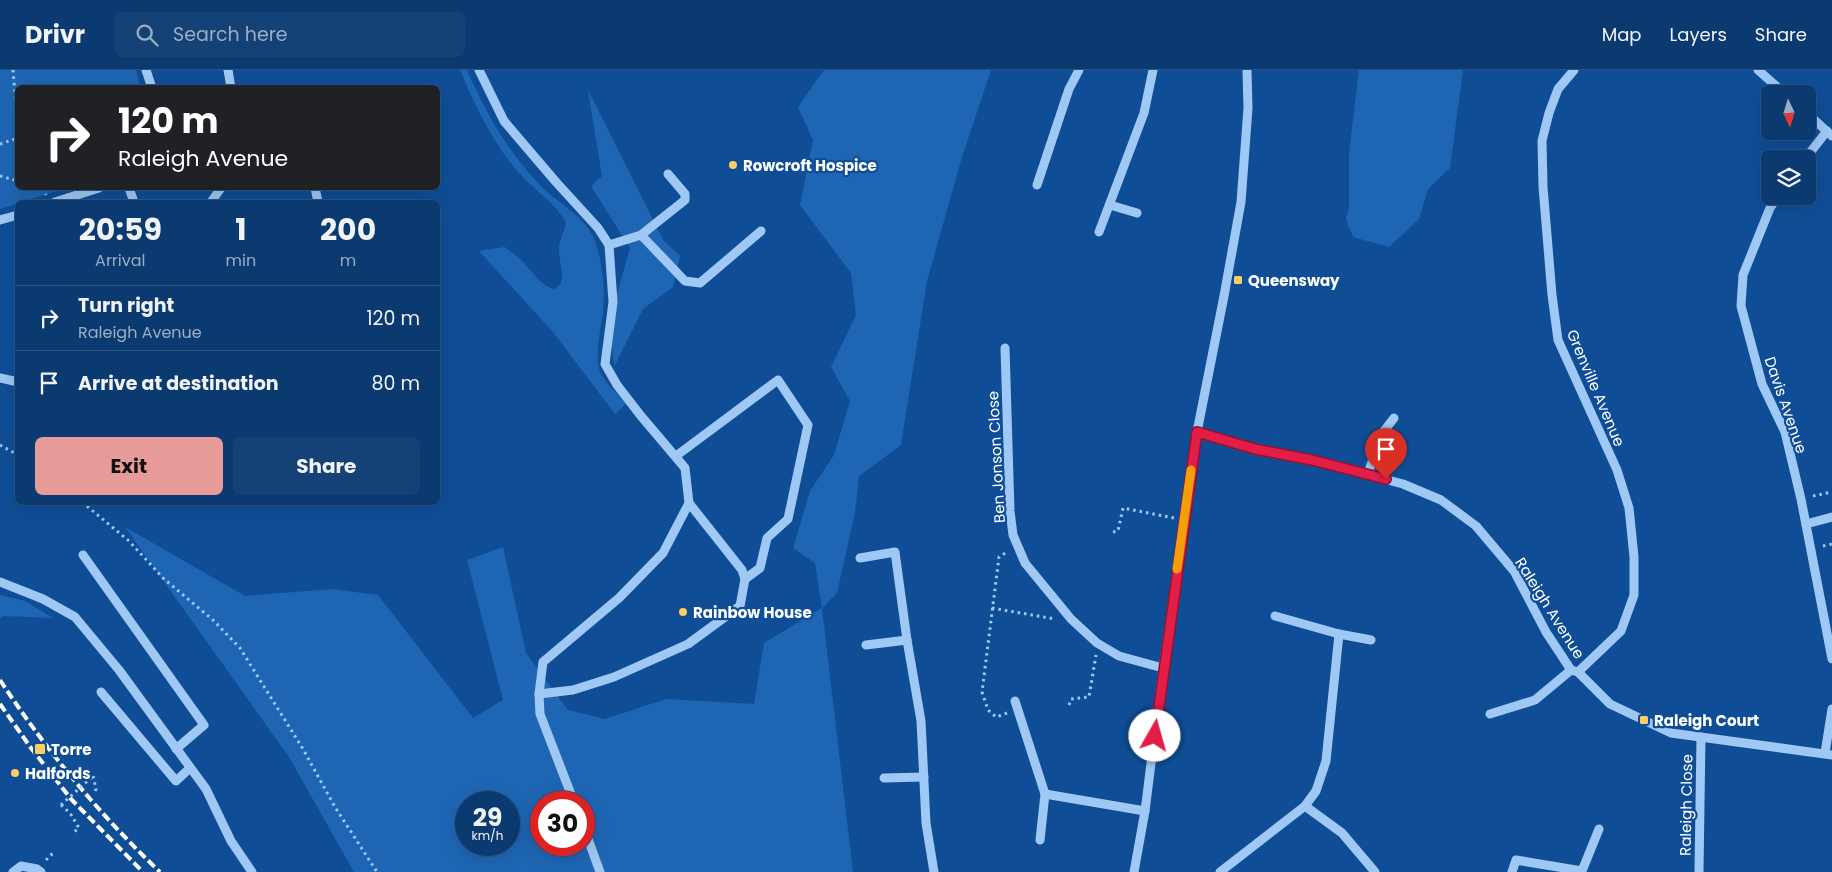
<!DOCTYPE html>
<style>
body{margin:0;font-family:Poppins,sans-serif;background:#144176;color:#f1f3f6;height:100vh;display:flex;flex-direction:column;font-size:19px;white-space:nowrap}
*{box-sizing:border-box;margin:0}
p{font-size:16px;color:#9aadc3}
.icon{flex:none;width:28px;height:28px;fill:none;stroke:currentColor;stroke-width:2;stroke-linecap:round;stroke-linejoin:round}
.map{position:relative;flex:1;overflow:hidden}
.side{position:absolute;left:15px;top:130px;width:425px;height:305px;display:flex;flex-direction:column;background:#0b3a71;border-radius:8px;box-shadow:0 5px 20px #0002,0 0 0 1px #2b5484}
.side>*{flex:none}
.top-card{position:absolute;left:15px;top:15px;width:425px;height:105px;border-radius:8px;box-shadow:0 5px 20px #0002,0 0 0 1px #2b5484;background:#202124;color:#fff;overflow:hidden}
.needle{width:32px;rotate:176deg}
.tools{position:absolute;left:1761px;top:15px;display:grid;gap:10px}
.tools a{display:grid;place-items:center;width:55px;height:55px;border-radius:8px;background:#0b3a71;box-shadow:0 5px 20px #0002,0 0 0 1px #2b5484;font-size:25px}
.speed{position:absolute;left:455px;top:721px;display:flex;gap:10px;font-size:25px;font-weight:700;text-align:center}
.speed>*{display:grid;place-content:center;width:65px;height:65px;border-radius:50%;background:#0b3a71;box-shadow:0 5px 20px #0002,0 0 0 1px #2b5484;line-height:1}
.speed small{font-size:12px;font-weight:400}
.speed .limit{border:8px solid #d22;background:#fff;color:#111}
.pin{position:absolute;display:grid;place-items:center;width:42px;height:42px;color:#fff;margin:-51px -21px;border-radius:50% 50% 50% 0;rotate:-45deg;box-shadow:0 0 5px #0007}
.pin .icon{rotate:45deg}
.me{position:absolute;width:55px;margin:-28px;rotate:7deg;stroke-linejoin:round;filter:drop-shadow(0 0 4px #0008)}
.turn{display:flex;align-items:center;gap:18px;height:105px;padding:0 20px;font-size:22px}
.turn .icon{width:65px;height:65px;stroke-width:2.5}
.turn b{display:block;font-size:35px;line-height:42px}
.eta{display:flex;justify-content:space-evenly;align-items:center;height:85px;text-align:center}
.eta b{font-size:30px;font-weight:700;line-height:35px}
.cta{display:flex;gap:10px;margin-top:auto;padding:10px 20px}
.cta a{flex:1;height:58px;border-radius:8px;background:#e69b98;color:#111;font-size:20px;font-weight:700;line-height:58px;text-align:center}
.cta a+a{background:#144176;color:#f1f3f6}
ul{padding:0;list-style:none}
li{display:flex;align-items:center;gap:15px;height:65px;padding:0 20px;border-top:1px solid #2b5484}
li div{flex:1}
li b{display:block;font-size:19px}
li em{font-style:normal}
header{display:flex;align-items:center;gap:30px;box-sizing:border-box;height:70px;padding:0 25px;background:#0b3a71;border-bottom:1px solid #2b5484}
header strong{font-size:24px}
nav{display:flex;gap:28px;margin-inline-start:auto;font-size:18px}
.search{width:350px;height:45px;background:#144176;display:flex;align-items:center;gap:12px;box-sizing:border-box;padding:0 18px;border-radius:8px;color:#9aadc3;font-size:19px}
.map>svg:first-child{display:block}
</style>
<header>
<strong>Drivr</strong>
<div class="search"><svg class="icon" aria-label="search" viewBox="0 0 24 24"><circle cx="10" cy="10" r="6"/><path d="M15 15l6 6"/></svg>Search here</div>
<nav><a>Map</a><a>Layers</a><a>Share</a></nav>
</header>
<div class="map">
<svg width="1832" height="802" viewBox="0 0 1832 802">
<rect width="100%" height="100%" fill="#0f4e97"/>
<!-- green -->
<g fill="#1e66b4" fill-rule="evenodd">
<polygon points="0,0 136,0 140,17 18,18 18,118 66,118 0,139"/>
<path d="M460 0H467C485 42 508 82 540 115 559 135 587 146 596 174 603 195 605 220 603 242 601 262 594 282 600 302 603 311 620 326 626 334L615 344 553 262 479 181 505 177C511 182 519 187 524 193 533 203 542 217 555 219 569 211 558 192 559 179 559 170 565 161 566 152 555 133 535 120 520 104 495 77 474 34 460 0Z"/>
<path d="M824 0H991L962 87 927 211 901 375 859 406 855 442 837 523 822 538 853 802H354L289 687 125 457 245 526 332 519 378 525 473 648 503 630 467 490 503 477 526 583 568 640 605 649 666 629 754 634 764 573 822 538 815 493 793 478 810 421 834 385 850 331 831 297 856 245 851 203 800 135 813 70 798 37ZM466 732H509V775H466ZM541 732H584V775H541Z"/>
<polygon points="1359,0 1463,0 1450,98 1428,119 1419,149 1389,177 1353,167 1346,149 1349,138 1349,83"/>
<polygon points="588,20 663,170 680,186 673,217 643,239 614,297 612,275 617,224 630,178 591,116 602,106"/>
<polygon points="0,525 25,531 53,548 4,546 0,548"/>
</g>
<g fill="none" stroke-linecap="round" stroke-linejoin="round">
<!-- path -->
<g stroke="#9fc8f4" stroke-width="3" stroke-dasharray="2.5 4" stroke-linecap="butt">
<polyline points="13,0 18,62"/>
<polyline points="0,74 18,68"/>
<polyline points="0,106 18,111"/>
<polyline points="43,118 46,125"/>
<polyline points="0,375 18,385"/>
<polyline points="1813,426 1832,422"/>
<polyline points="82,432 129,471 163,508 213,550 240,578 303,679 335,737 377,802"/>
<polyline points="1113,462 1118,461 1123,438 1174,448"/>
<polyline points="1823,476 1832,474"/>
<polyline points="992,538 1055,549"/>
<polyline points="1069,635 1071,629 1089,627 1096,585"/>
<polyline points="1007,643 996,647 988,640 982,622 999,487 1007,482"/>
<polyline points="93,706 96,719 94,724"/>
<polyline points="61,735 70,743 79,758 74,762"/>
<polyline points="46,790 53,783"/>
</g>
<!-- minor -->
<g stroke="#9fc8f4" stroke-width="9">
<polyline points="146,0 152,18"/>
<polyline points="228,0 231,18"/>
<polyline points="479,0 504,51 556,112 598,158 609,175 613,232 605,294 617,315 641,346 685,398 689,433 663,483 619,528 543,592 539,624 540,644 574,732"/>
<polyline points="1574,0 1558,19 1549,43 1542,71 1543,117 1552,225 1558,270 1617,400 1629,438 1634,487 1634,525 1621,561 1578,602"/>
<polyline points="1758,0 1785,24"/>
<polyline points="1808,44 1832,66"/>
<polyline points="1805,89 1827,61"/>
<polyline points="1037,115 1069,19 1079,0"/>
<polyline points="129,118 134,132"/>
<polyline points="315,118 318,132"/>
<polyline points="1778,126 1770,138 1743,205 1741,236 1762,314 1785,362 1801,429 1832,589"/>
<polyline points="55,132 99,118"/>
<polyline points="211,132 221,118"/>
<polyline points="1110,135 1137,143"/>
<polyline points="0,150 18,145"/>
<polyline points="1099,162 1144,43 1153,0"/>
<polyline points="641,165 685,211 700,213 761,161"/>
<polyline points="609,175 641,165 685,130 685,124 668,104"/>
<polyline points="1005,278 1010,441 1013,465 1025,493 1071,549 1097,573 1119,586 1163,598"/>
<polyline points="0,308 18,312"/>
<polyline points="1197,362 1255,379 1312,390 1403,414 1441,430 1476,456 1514,501 1546,562 1571,600 1578,602 1610,634 1671,663 1832,685"/>
<polyline points="676,386 778,310 808,355 788,449 767,468 760,498 745,509"/>
<polyline points="1368,404 1381,365 1394,348"/>
<polyline points="1806,454 1832,447"/>
<polyline points="83,485 204,655 176,679"/>
<polyline points="860,488 895,482 907,570 921,651 926,753 934,802"/>
<polyline points="0,512 43,529 75,547 119,600 206,719 231,771 252,802"/>
<polyline points="1275,546 1339,564 1371,570"/>
<polyline points="866,575 907,570"/>
<polyline points="101,622 176,711 190,698"/>
<polyline points="539,624 573,620 614,607 688,574 740,536 745,509 742,500 689,433"/>
<polyline points="1015,631 1045,724 1040,770"/>
<polyline points="1490,644 1535,630 1571,600"/>
<polyline points="1825,683 1832,639"/>
<polyline points="884,708 924,707"/>
<polyline points="1045,724 1145,741"/>
<polyline points="1305,736 1342,763 1375,802"/>
<polyline points="584,758 600,802"/>
<polyline points="13,802 21,796 37,799 41,802"/>
<polyline points="1134,802 1145,741 1163,598 1197,362 1224,226 1241,132 1248,38 1247,0"/>
<polyline points="1220,802 1305,736 1316,721 1326,691 1339,564"/>
<polyline points="1512,802 1516,790 1582,801 1599,759"/>
<polyline points="1699,802 1701,667"/>
</g>
<!-- rail -->
<g stroke="#fff" stroke-width="4" stroke-dasharray="9 4" stroke-linecap="butt">
<path d="M0 610C46 680 99 744 160 802"/>
<polyline points="0,634 31,678 71,729 143,802"/>
</g>
<!-- path-bridge -->
<polyline stroke="#9fc8f4" stroke-width="3" stroke-dasharray="2.5 4" stroke-linecap="butt" points="61,735 93,706"/>
</g>
<g fill="none" stroke-linecap="round" stroke-linejoin="round">
<defs>
<polyline id="route" points="1155,666 1197,362 1255,379 1312,390 1386,409"/>
</defs>
<!-- route casing -->
<use href="#route" stroke="#92132f" stroke-width="12"/>
<!-- route -->
<use href="#route" stroke="#e11d48" stroke-width="9"/>
<!-- slow -->
<polyline stroke="#f59e0b" stroke-width="9" points="1177,499 1191,400"/>
</g>
<!-- markers -->
<g fill="#ffcd62" stroke="#0f4e97" stroke-width="2">
<circle cx="733" cy="95" r="5"/>
<rect x="1233" y="205" width="10" height="10" rx="2.5"/>
<circle cx="683" cy="542" r="5"/>
<rect x="1639" y="645" width="10" height="10" rx="2.5"/>
<rect x="34" y="673" width="12" height="12" rx="2.5"/>
<circle cx="15" cy="703" r="5"/>
</g>
<g text-anchor="middle" dominant-baseline="central" stroke-width="4.5" stroke-linejoin="round" paint-order="stroke">
<!-- poi labels -->
<g font-size="15" font-weight="bold" fill="#fff" stroke="#0f4e97" text-anchor="start">
<text x="743" y="95">Rowcroft Hospice</text>
<text x="1248" y="210">Queensway</text>
<text x="693" y="542">Rainbow House</text>
<text x="1654" y="650">Raleigh Court</text>
<text x="51" y="679">Torre</text>
<text x="25" y="703">Halfords</text>
</g>
<!-- street labels -->
<g font-size="15" fill="#fff" stroke="#0f4e97">
<text transform="translate(1596 318) rotate(67)">Grenville Avenue</text>
<text transform="translate(1786 335) rotate(71)">Davis Avenue</text>
<text transform="translate(996 387) rotate(-93)">Ben Jonson Close</text>
<text transform="translate(1550 538) rotate(58)">Raleigh Avenue</text>
<text transform="translate(1686 735) rotate(-89)">Raleigh Close</text>
</g>
</g>
</svg>
<div class="tools">
<a><svg class="needle" viewBox="-14 -14 28 28"><path d="M0-13l5 13h-10z" fill="#e53935"/><path d="M0 13l5-13h-10z" fill="#9aadc3"/></svg></a>
<a><svg class="icon" aria-label="layers" viewBox="0 0 24 24"><path d="M12 4l9 5-9 5-9-5zM3 14l9 5 9-5"/></svg></a>
</div>
<div class="speed"><div>29<small>km/h</small></div><div class="limit">30</div></div>
<div class="pin" style="left:1386px;top:409px;background:#d93025"><svg class="icon" aria-label="arrive" viewBox="0 0 24 24"><path d="M6 21V4h12l-3 4 3 4H6"/></svg></div>
<svg class="me" style="left:1155px;top:666px" viewBox="-20 -20 40 40"><circle r="19" fill="#fff"/><path d="M0-13L10 11 0 6-10 11z" fill="#e11d48"/></svg>
<div class="top-card">
<div class="turn"><svg class="icon" aria-label="right" viewBox="0 0 24 24"><path d="M7 20v-9h11M14 6l5 5-5 5"/></svg><div><b>120 m</b>Raleigh Avenue</div></div>
</div>
<section class="side">
<div class="eta">
<div><b>20:59</b><p>Arrival</p></div>
<div><b>1</b><p>min</p></div>
<div><b>200</b><p>m</p></div>
</div>
<ul>
<li><svg class="icon" aria-label="right" viewBox="0 0 24 24"><path d="M7 20v-9h11M14 6l5 5-5 5"/></svg><div><b>Turn right</b><p>Raleigh Avenue</p></div><em>120 m</em></li>
<li><svg class="icon" aria-label="arrive" viewBox="0 0 24 24"><path d="M6 21V4h12l-3 4 3 4H6"/></svg><div><b>Arrive at destination</b></div><em>80 m</em></li>
</ul>
<div class="cta"><a>Exit</a><a>Share</a></div>
</section>
</div>
